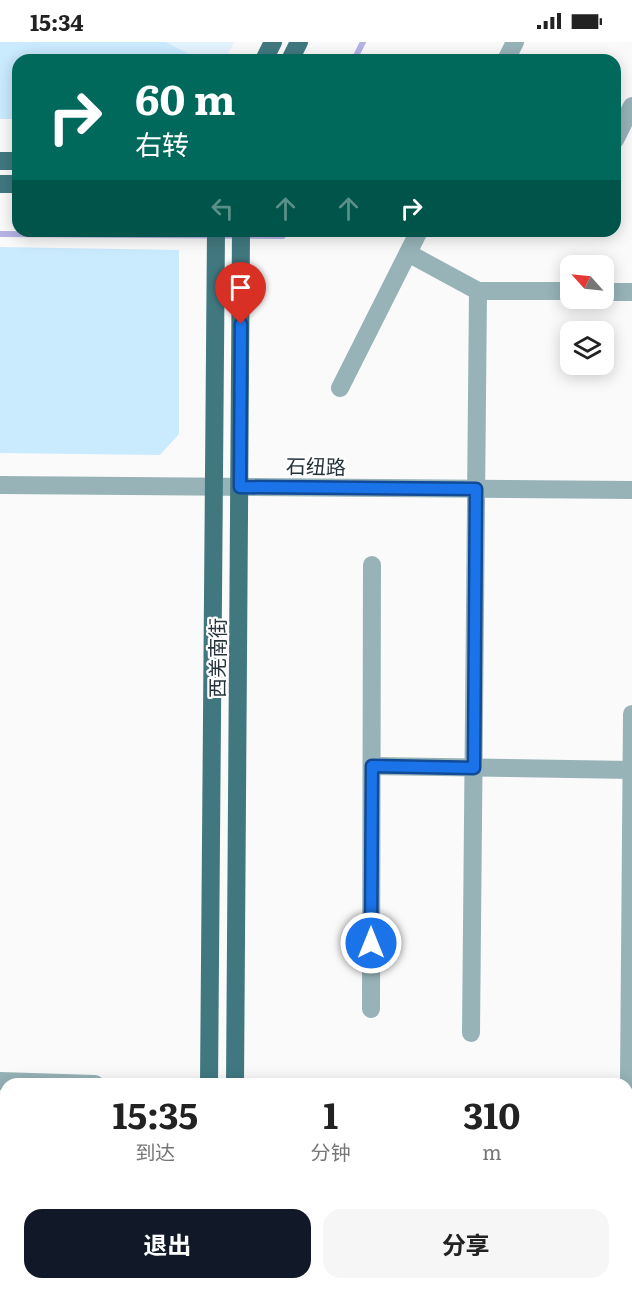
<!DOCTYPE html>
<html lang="zh">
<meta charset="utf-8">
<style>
body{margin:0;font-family:Literata,"Noto Sans SC",serif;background:#f6f6f6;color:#222;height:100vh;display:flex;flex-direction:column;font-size:22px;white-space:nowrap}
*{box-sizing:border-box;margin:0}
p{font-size:20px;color:#767676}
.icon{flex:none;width:33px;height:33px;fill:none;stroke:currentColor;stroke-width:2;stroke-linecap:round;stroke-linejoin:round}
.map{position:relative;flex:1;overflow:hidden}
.drawer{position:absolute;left:0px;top:1036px;width:633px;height:212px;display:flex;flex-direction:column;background:#fff;border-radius:18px 18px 0 0;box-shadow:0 3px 15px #0003}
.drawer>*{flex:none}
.top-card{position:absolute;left:12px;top:12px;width:609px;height:183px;border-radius:18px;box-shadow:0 3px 15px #0003;background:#00695c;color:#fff;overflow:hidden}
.needle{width:39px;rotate:297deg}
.fabs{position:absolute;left:560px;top:213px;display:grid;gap:12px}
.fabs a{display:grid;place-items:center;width:54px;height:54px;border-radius:12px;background:#fff;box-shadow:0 3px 15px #0003;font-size:30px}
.pin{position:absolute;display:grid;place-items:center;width:51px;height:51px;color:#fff;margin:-62px -26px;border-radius:50% 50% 50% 0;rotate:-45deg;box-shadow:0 0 6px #0007}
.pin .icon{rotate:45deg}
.me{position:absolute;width:66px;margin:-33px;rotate:0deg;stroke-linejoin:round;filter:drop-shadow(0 0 4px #0008)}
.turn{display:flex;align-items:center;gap:21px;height:126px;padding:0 24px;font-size:27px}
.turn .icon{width:78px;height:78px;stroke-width:2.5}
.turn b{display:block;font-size:42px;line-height:51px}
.lanes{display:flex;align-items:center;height:57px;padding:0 24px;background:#0003;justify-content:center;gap:30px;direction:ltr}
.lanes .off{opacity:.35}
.eta{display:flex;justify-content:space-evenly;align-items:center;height:102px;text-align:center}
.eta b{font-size:36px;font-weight:700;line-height:42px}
.action{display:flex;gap:12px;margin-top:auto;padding:12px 24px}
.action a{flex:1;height:69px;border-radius:18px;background:#111827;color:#fff;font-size:24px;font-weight:700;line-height:69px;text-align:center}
.action a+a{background:#f6f6f6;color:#222}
.status{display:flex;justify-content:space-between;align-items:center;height:42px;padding:0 30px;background:#fff;direction:ltr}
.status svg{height:16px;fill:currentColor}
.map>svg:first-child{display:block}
</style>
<div class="status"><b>15:34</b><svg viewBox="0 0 49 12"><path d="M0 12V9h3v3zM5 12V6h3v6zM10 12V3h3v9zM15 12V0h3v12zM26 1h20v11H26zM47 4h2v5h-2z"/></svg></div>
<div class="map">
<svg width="632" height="1247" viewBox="0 0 632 1247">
<rect width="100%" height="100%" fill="#fafafa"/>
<!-- built -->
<polygon fill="#e3f4fe" points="166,0 234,0 225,18 201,18"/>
<!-- green -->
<g fill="#caeafd">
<polygon points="0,0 166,0 201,18 18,18 18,77 0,77"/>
<polygon points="0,205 179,208 179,392 160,413 0,411"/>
<polygon points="0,1071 6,1071 6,1242 171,1242 171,1247 0,1247"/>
<polygon points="627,1190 632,1192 632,1247 264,1247 264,1242 627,1242"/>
</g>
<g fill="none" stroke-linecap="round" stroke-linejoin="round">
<!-- stream -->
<g stroke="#b5b3e5" stroke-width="6">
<polyline points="354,18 363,0"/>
<polyline points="0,192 283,194 284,189"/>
</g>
<!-- minor -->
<g stroke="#97b3b8" stroke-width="18">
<polyline points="506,18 515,0"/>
<polyline points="615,98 632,64"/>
<polyline points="408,211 478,249 570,249"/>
<polyline points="603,250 632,250"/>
<polyline points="340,346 419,189"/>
<polyline points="0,443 632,448"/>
<polyline points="372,724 632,728"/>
<polyline points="371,967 372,523"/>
<polyline points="471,991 478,249"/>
<polyline points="629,1038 632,672"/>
<polyline points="0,1039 95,1042"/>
<polyline points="627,1158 632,1160"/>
</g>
<!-- major -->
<g stroke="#417880" stroke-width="18">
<polyline points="264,18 273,0"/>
<polyline points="290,18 299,0"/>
<polyline points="0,119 18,119"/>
<polyline points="0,142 18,142"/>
<polyline points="209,1042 216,189"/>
<polyline points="235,1042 241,189"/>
<polyline points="208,1247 208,1242"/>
<polyline points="233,1247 233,1242"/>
</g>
</g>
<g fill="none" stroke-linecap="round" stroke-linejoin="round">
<defs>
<polyline id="route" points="241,282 240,445 476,447 474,726 372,724 371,901"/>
</defs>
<!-- route casing -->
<use href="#route" stroke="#114b97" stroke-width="15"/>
<!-- route -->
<use href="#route" stroke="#1a73e8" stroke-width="10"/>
</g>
<g text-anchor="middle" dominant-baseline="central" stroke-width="4.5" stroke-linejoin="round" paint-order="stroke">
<!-- street labels -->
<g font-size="20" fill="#25333b" stroke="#fff">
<text transform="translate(316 423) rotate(1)">石纽路</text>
<text transform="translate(216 616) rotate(-90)">西羌南街</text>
</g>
</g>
</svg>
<div class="fabs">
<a><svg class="needle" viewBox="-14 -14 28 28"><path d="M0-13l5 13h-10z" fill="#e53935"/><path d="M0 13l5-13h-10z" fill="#767676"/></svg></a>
<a><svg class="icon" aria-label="layers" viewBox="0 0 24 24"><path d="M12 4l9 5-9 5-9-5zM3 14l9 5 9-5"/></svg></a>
</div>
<div class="pin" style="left:241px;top:282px;background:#d93025"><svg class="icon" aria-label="arrive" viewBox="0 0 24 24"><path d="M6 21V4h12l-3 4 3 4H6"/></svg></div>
<svg class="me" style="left:371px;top:901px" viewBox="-20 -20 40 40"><circle r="17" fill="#1a73e8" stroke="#fff" stroke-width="3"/><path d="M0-11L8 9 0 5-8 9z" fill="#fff"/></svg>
<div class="top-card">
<div class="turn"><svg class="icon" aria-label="right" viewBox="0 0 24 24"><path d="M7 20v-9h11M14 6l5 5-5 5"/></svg><div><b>60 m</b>右转</div></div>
<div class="lanes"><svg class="icon off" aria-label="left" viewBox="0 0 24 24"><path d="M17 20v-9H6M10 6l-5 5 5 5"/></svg><svg class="icon off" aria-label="ahead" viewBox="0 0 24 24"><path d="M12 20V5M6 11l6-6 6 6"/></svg><svg class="icon off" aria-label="ahead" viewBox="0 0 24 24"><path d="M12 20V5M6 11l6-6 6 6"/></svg><svg class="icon" aria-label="right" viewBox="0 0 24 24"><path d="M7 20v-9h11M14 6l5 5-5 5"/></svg></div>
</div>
<section class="drawer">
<div class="eta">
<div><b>15:35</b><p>到达</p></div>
<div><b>1</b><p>分钟</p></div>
<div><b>310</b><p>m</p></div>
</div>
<div class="action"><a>退出</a><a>分享</a></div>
</section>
</div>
